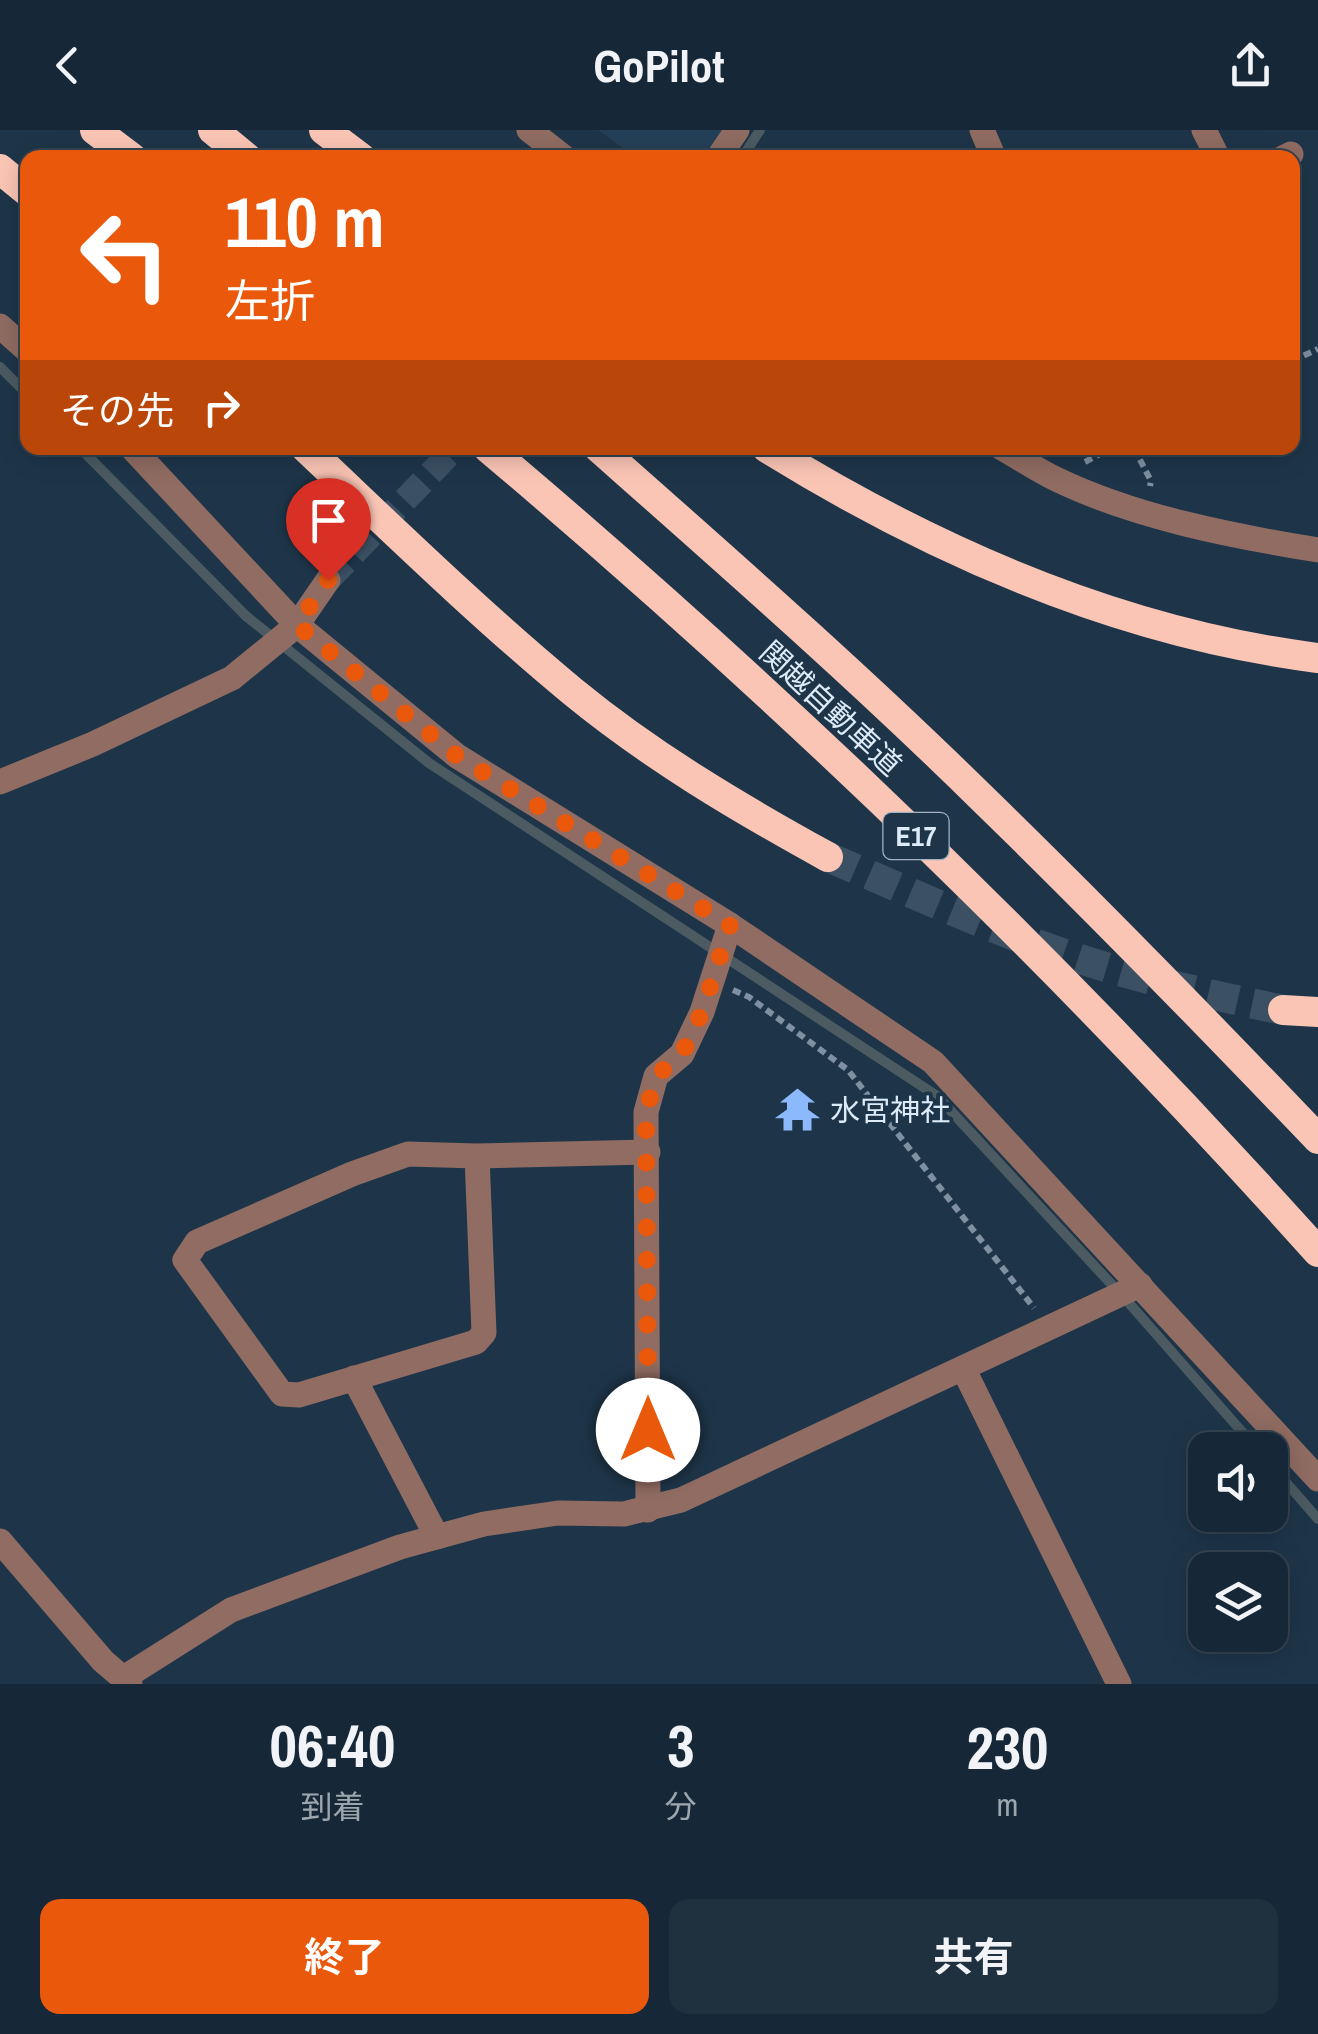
<!DOCTYPE html>
<html lang="ja">
<meta charset="utf-8">
<style>
body{margin:0;font-family:"Archivo Narrow","Noto Sans JP",sans-serif;background:#1f303f;color:#f1f3f6;height:100vh;display:flex;flex-direction:column;font-size:38px;white-space:nowrap}
*{box-sizing:border-box;margin:0}
p{font-size:32px;color:#9ea6ad}
.icon{flex:none;width:55px;height:55px;fill:none;stroke:currentColor;stroke-width:2;stroke-linecap:round;stroke-linejoin:round}
.map{position:relative;height:1554px;overflow:hidden}
.sheet{display:flex;flex-direction:column;background:#162837;flex:1}
.sheet>*{flex:none}
.hud{position:absolute;left:20px;top:20px;width:1280px;height:305px;border-radius:20px;box-shadow:0 5px 25px #0003,0 0 0 2px #354452;background:#ea580c;color:#fff;overflow:hidden}
.fabs{position:absolute;left:1188px;top:1302px;display:grid;gap:20px}
.fabs a{display:grid;place-items:center;width:100px;height:100px;border-radius:20px;background:#162837;box-shadow:0 5px 25px #0003,0 0 0 2px #354452;font-size:50px}
.pin{position:absolute;display:grid;place-items:center;width:85px;height:85px;color:#fff;margin:-102px -42px;border-radius:50% 50% 50% 0;rotate:-45deg;box-shadow:0 0 10px #0007}
.pin .icon{rotate:45deg}
.me{position:absolute;width:110px;margin:-55px;rotate:0deg;stroke-linejoin:round;filter:drop-shadow(0 0 8px #0008)}
.turn{display:flex;align-items:center;gap:35px;height:210px;padding:0 40px;font-size:45px}
.turn .icon{width:130px;height:130px;stroke-width:2.5}
.turn b{display:block;font-size:70px;line-height:85px}
.then{display:flex;align-items:center;height:95px;padding:0 40px;background:#0003;gap:20px;font-size:38px}
.eta{display:flex;justify-content:space-evenly;align-items:center;height:170px;text-align:center}
.eta b{font-size:60px;font-weight:700;line-height:70px}
.button{display:flex;gap:20px;margin-top:auto;padding:20px 40px}
.button a{flex:1;height:115px;border-radius:20px;background:#ea580c;color:#fff;font-size:40px;font-weight:700;line-height:115px;text-align:center}
.button a+a{background:#1f303f;color:#f1f3f6}
header{display:flex;justify-content:space-between;align-items:center;height:130px;padding:0 40px;background:#162837;font-size:45px;font-weight:700}
.map>svg:first-child{display:block}
</style>
<header><svg class="icon" aria-label="back" viewBox="0 0 24 24"><path d="M15 5l-7 7 7 7"/></svg>GoPilot<svg class="icon" aria-label="share" viewBox="0 0 24 24"><path d="M12 15V3M7 8l5-5 5 5M5 13v7h14v-7"/></svg></header>
<div class="map">
<svg width="1318" height="1554" viewBox="0 0 1318 1554">
<rect width="100%" height="100%" fill="#1e3549"/>
<!-- built -->
<polygon fill="#244058" points="598,0 724,0 705,28 635,27"/>
<g fill="none" stroke-linecap="round" stroke-linejoin="round">
<!-- stream -->
<g stroke="#4b5b61" stroke-width="10">
<polyline points="742,28 760,0"/>
<polyline points="0,237 28,265"/>
<polyline points="80,318 246,486 429,633 937,966 1114,1157"/>
<polyline points="1128,1172 1258,1320"/>
<polyline points="1270,1334 1318,1389"/>
</g>
<!-- minor-tunnel -->
<polyline stroke="#3b5063" stroke-width="25" stroke-dasharray="25 12" stroke-linecap="butt" points="328,450 455,318"/>
<!-- highway-tunnel -->
<path stroke="#3b5063" stroke-width="30" stroke-dasharray="30 15" stroke-linecap="butt" d="M828 727C912 763 996 802 1083 830 1149 851 1215 866 1283 880"/>
<!-- path -->
<g stroke="#7e90a1" stroke-width="6" stroke-dasharray="8 5" stroke-linecap="butt">
<polyline points="1292,231 1318,219"/>
<polyline points="1134,318 1151,351 1150,356"/>
<polyline points="1085,332 1111,318"/>
<polyline points="733,860 749,867 848,940 1034,1178"/>
</g>
<!-- minor -->
<g stroke="#906c62" stroke-width="25">
<polyline points="529,0 565,28"/>
<polyline points="982,0 994,28"/>
<polyline points="1204,0 1218,28"/>
<polyline points="718,28 737,0"/>
<polyline points="1283,28 1291,24"/>
<polyline points="0,196 28,221"/>
<polyline points="132,318 297,495 457,626 730,795 933,932 1318,1349"/>
<path d="M1002 318C1020 328 1037 340 1056 349 1134 387 1232 406 1318 420"/>
<polyline points="0,652 93,614 232,548 297,495 328,450"/>
<polyline points="477,1026 484,1203 476,1212 299,1265 282,1264 185,1130 197,1112 352,1044 408,1024 477,1026 648,1022"/>
<polyline points="964,1240 1119,1554"/>
<polyline points="354,1248 437,1407"/>
<polyline points="648,1380 646,982 656,946 682,924 702,882 730,795"/>
<polyline points="0,1411 103,1531 130,1554"/>
<polyline points="125,1547 231,1480 400,1417 484,1394 558,1383 624,1384 681,1370 1140,1155"/>
</g>
<!-- highway -->
<g stroke="#fbc5b5" stroke-width="30">
<polyline points="95,0 132,28"/>
<polyline points="213,0 247,28"/>
<polyline points="324,0 361,28"/>
<polyline points="0,39 28,62"/>
<path d="M306 318C393 400 479 484 572 561 651 626 739 678 828 727"/>
<path d="M488 318C782 566 1061 835 1318 1122"/>
<path d="M599 318C729 433 860 548 984 670 1098 781 1208 894 1318 1009"/>
<path d="M767 318C935 422 1120 503 1318 528"/>
<polyline points="1283,880 1318,882"/>
</g>
</g>
<g fill="none" stroke-linecap="round" stroke-linejoin="round">
<!-- route -->
<polyline stroke="#ea580c" stroke-width="18" stroke-dasharray="0 32.4" points="328,450 297,495 457,626 730,795 702,882 682,924 656,946 646,982 648,1300"/>
</g>
<!-- icons -->
<defs>
<symbol id="temple-bare" viewBox="-9 -9 18 18"><path d="M0-6L5-2H3V0L6.5 2.5H4V6H1.5V3h-3V6H-4V2.5H-6.5L-3 0V-2H-5Z" fill="#8bb9fc" stroke="#1e3549" stroke-width="2.5" paint-order="stroke"/></symbol>
</defs>
<g fill-rule="evenodd">
<use href="#temple-bare" x="766" y="948" width="63" height="63"/>
</g>
<g text-anchor="middle" dominant-baseline="central" stroke-width="8" stroke-linejoin="round" paint-order="stroke">
<!-- shield labels -->
<rect fill="#1e3549" stroke="#a4b4c4" stroke-width="2.5" x="883.5" y="683" width="65" height="46" rx="8"/>
<g font-size="28" font-weight="bold" fill="#ddebf8">
<text x="916" y="706">E17</text>
</g>
<!-- street labels -->
<g font-size="30" fill="#ddebf8" stroke="#1e3549">
<text transform="translate(831 578) rotate(43)">関越自動車道</text>
</g>
<!-- poi labels -->
<g font-size="30" fill="#ddebf8" stroke="#1e3549" text-anchor="start">
<text x="830" y="980">水宮神社</text>
</g>
</g>
</svg>
<div class="fabs">
<a><svg class="icon" aria-label="sound" viewBox="0 0 24 24"><path d="M4 9h4l5-4v14l-5-4H4zM17 9q2 3 0 6"/></svg></a>
<a><svg class="icon" aria-label="layers" viewBox="0 0 24 24"><path d="M12 4l9 5-9 5-9-5zM3 14l9 5 9-5"/></svg></a>
</div>
<div class="pin" style="left:328px;top:450px;background:#d93025"><svg class="icon" aria-label="arrive" viewBox="0 0 24 24"><path d="M6 21V4h12l-3 4 3 4H6"/></svg></div>
<svg class="me" style="left:648px;top:1300px" viewBox="-20 -20 40 40"><circle r="19" fill="#fff"/><path d="M0-13L10 11 0 6-10 11z" fill="#ea580c"/></svg>
<div class="hud">
<div class="turn"><svg class="icon" aria-label="left" viewBox="0 0 24 24"><path d="M17 20v-9H6M10 6l-5 5 5 5"/></svg><div><b>110 m</b>左折</div></div>
<div class="then">その先<svg class="icon" aria-label="right" viewBox="0 0 24 24"><path d="M7 20v-9h11M14 6l5 5-5 5"/></svg></div>
</div>
</div>
<section class="sheet">
<div class="eta">
<div><b>06:40</b><p>到着</p></div>
<div><b>3</b><p>分</p></div>
<div><b>230</b><p>m</p></div>
</div>
<div class="button"><a>終了</a><a>共有</a></div>
</section>
